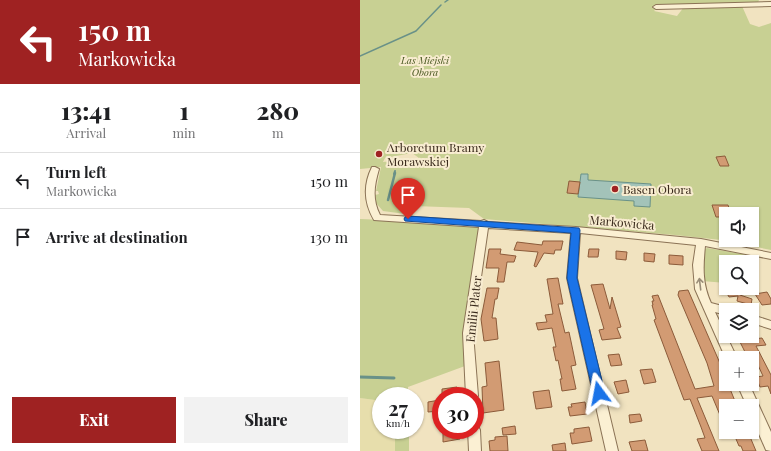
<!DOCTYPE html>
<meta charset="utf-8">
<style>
body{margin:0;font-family:"Playfair Display",serif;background:#f2f2f2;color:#202124;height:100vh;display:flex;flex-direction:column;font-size:15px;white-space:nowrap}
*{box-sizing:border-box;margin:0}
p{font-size:13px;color:#757577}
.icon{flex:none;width:22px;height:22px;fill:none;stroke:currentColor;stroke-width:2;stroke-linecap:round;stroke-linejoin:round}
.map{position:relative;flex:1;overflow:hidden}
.side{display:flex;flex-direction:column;background:#fff;width:360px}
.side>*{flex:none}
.top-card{background:#9f2222;color:#fff;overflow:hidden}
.buttons{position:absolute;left:359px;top:207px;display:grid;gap:8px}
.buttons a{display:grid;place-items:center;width:40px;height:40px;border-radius:0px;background:#fff;box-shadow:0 1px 3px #0004;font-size:20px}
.speed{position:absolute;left:12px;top:387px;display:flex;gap:8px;font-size:20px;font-weight:700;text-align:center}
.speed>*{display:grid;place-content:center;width:52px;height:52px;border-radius:50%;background:#fff;box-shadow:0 1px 3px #0004;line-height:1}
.speed small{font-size:10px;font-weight:400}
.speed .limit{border:6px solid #d22;background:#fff;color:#111}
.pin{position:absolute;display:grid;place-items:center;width:34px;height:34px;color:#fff;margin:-41px -17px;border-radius:50% 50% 50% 0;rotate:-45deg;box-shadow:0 0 4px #0007}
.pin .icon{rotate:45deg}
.me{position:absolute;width:44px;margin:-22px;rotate:347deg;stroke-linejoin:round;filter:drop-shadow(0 0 3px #0008)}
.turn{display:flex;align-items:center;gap:14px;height:84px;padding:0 12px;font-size:18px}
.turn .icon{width:52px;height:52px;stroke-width:2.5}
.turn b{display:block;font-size:28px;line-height:34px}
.eta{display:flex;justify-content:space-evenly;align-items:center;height:68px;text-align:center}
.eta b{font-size:24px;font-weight:800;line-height:28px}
.primary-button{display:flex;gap:8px;margin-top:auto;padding:8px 12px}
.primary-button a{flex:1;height:46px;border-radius:0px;background:#9f2222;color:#fff;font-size:16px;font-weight:800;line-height:46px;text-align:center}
.primary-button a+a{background:#f2f2f2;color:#202124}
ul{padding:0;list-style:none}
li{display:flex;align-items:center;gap:12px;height:56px;padding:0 12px;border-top:1px solid #e0e0e0}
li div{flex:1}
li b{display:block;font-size:15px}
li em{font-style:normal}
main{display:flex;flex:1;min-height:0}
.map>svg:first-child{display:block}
</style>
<main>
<section class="side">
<div class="top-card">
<div class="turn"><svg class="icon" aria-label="left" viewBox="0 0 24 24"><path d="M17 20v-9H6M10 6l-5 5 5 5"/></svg><div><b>150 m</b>Markowicka</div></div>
</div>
<div class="eta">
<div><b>13:41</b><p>Arrival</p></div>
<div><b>1</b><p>min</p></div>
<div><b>280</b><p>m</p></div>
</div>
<ul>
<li><svg class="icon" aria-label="left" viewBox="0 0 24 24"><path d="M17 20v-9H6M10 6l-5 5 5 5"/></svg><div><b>Turn left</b><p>Markowicka</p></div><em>150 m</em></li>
<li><svg class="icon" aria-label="arrive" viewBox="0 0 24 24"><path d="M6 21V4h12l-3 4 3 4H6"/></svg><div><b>Arrive at destination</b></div><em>130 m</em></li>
</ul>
<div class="primary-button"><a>Exit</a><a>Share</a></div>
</section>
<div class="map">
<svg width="411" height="451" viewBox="0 0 411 451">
<rect width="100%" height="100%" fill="#f1e3c0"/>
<!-- farmland -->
<polygon fill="#e7deac" points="0,398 15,400 21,411 21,430 31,430 35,436 35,451 0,451"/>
<!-- green -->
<g fill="#c8d093" fill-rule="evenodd">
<path d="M0 0H399L397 5 382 6 390 24 399 27 411 23V250L361 240 315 235 124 219 109 208 54 206 53 215 23 211 16 203 15 195 19 194 18 191H16L21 167 0 169ZM298 5 324 7 317 16 294 11 296 9 294 8ZM52 153 59 158 23 162 25 158ZM366 214H392V240H366Z"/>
<polygon points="0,219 121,224 105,366 48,387 48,396 21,396 21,411 15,400 0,398"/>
<polygon points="347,248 394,256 392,266 392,262 366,262 366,283 342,281 342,251"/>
<polygon points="31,430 49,430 49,451 35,451 35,436"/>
</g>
<!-- water -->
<polygon fill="#a3c3b9" stroke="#699188" points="221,174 228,174 228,180 291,184 290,207 274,206 274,201 218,197"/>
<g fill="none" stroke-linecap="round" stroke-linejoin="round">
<!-- stream-far3 -->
<g stroke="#699188" stroke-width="1.5">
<polyline points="85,2 88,0"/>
<polyline points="0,56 56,31 81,5"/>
</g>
<!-- stream-far2 -->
<polyline stroke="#699188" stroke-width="2" points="34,174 35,171"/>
<!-- stream-far1 -->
<polyline stroke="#699188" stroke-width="2.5" points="28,200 35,173"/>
<!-- stream -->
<polyline stroke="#699188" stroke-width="3" points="0,377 34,378"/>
</g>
<!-- building -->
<g fill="#d29b73" stroke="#8c5b3a">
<polygon points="365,156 369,166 360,166 356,157"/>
<polygon points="209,181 220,182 218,194 207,193"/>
<polygon points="352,205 368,205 371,214 366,214 366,217 356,217"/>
<polygon points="183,241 203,241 201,250 195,250 194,254 184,253 176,267 174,266 178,252 154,250 157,242 182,245"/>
<polygon points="129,249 141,249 140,254 156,256 154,262 147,262 144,282 137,282 139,268 126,268"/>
<polygon points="229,249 239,249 238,257 228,257"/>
<polygon points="256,251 267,252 266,260 256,259"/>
<polygon points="284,253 295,254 294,262 284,261"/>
<polygon points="309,255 323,256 323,265 309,264"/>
<polygon points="198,278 203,304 198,304 205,333 209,332 216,365 211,366 216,389 202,391 200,379 202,379 198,360 196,361 193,347 196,347 192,328 178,330 176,323 187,322 185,315 193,314 187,279"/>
<polygon points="243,284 250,309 252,297 261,327 257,328 261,338 242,340 239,330 244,329 231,285"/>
<polygon points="127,288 139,288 137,299 135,299 132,318 136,318 138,339 124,341 121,319"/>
<polygon points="364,288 377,288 380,295 392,299 391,305 377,301 378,296 369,297"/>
<polygon points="328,290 366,377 366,384 368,384 377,406 366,406 365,427 352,396 337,398 359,451 342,451 337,439 345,438 341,427 330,399 324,400 294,320 296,319 292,305 293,305 292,301 294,301 292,296 298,295 335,389 354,386 347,363 318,295 319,291"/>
<polygon points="407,292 411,299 411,304 402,305 395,294"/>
<polygon points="377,336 391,336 393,339 402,338 406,345 396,346 411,375 411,394 408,386 400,387 396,377 403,376 397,363 392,364 392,358 388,358"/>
<polygon points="259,354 262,365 251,366 248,355"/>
<polygon points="139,361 144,410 123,413 122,387 127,386 125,363"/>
<polygon points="292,369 296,382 284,384 280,370"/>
<polygon points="266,380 269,392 258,394 254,382"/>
<polygon points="97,387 97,396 82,396 82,389"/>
<polygon points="189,390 192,407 176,409 173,392"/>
<polygon points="80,400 80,411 68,412 68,402"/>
<polygon points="225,402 227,414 210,416 208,407 212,407 211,404"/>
<polygon points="280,414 282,421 270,423 269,415"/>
<polygon points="155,426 156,434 143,435 142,428"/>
<polygon points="229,427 232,441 212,444 210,433 214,433 214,429"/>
<polygon points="83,430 99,430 100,439 83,442"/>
<polygon points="373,432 388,432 396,451 383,451 381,446 379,446"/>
<polygon points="147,436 148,451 130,451 129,441 135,440 135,437"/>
<polygon points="285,440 288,451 272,451 269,442"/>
<polygon points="205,443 206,451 193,451 192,445"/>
</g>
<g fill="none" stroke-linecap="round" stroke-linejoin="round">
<defs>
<g id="minor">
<polygon points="411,2 411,6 296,9 293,7 296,5"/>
<path d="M12 167H15L19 169C14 186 12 199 20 215L121 221 124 220 128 222 216 227 341 239 411 253V259L345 246C343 267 342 283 351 303L370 308 371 310H366V315L355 312 377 358H366V359L335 289 333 265 336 245 220 233 217 278 258 451H246L207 278 211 233 128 228 113 333 118 396 115 400V396H106L103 333 119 227 14 220C4 203 3 185 12 167Z"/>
<polygon points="392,315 411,321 411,329 392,323"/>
<polygon points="377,384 389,384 411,432 411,451 406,450 392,418 392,406 387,406"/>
<polygon points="115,425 118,426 120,430 121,451 109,451 108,430 115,430"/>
</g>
</defs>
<!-- minor casing -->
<use href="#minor" stroke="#8b7356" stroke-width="2"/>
<!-- minor -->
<use href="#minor" fill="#fbf0d3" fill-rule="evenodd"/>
</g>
<!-- one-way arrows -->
<defs><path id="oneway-shaft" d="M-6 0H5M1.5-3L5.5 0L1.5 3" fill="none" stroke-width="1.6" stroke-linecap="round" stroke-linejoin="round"/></defs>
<use stroke="#9a8d78" href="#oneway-shaft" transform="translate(340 284) rotate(-97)"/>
<!-- route -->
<polygon fill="#1a73e8" stroke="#114b97" points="48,216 219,228 220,230 217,278 245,393 243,397 239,398 234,397 233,393 207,278 211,233 45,221 44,219 45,217"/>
<!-- markers -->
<g fill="#9f2222" stroke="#f8ecd0" stroke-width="1.5">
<circle cx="19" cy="154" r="4"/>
<circle cx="255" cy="189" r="4"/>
</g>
<g text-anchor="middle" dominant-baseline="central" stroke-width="4" stroke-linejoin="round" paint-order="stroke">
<!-- far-park labels -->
<g font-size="10" font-style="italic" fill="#4a5821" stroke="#f8ecd0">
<text x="65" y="60">Las Miejski<tspan x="65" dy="12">Obora</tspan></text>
</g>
<!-- poi labels -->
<g font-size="12" fill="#3a2a1c" stroke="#f8ecd0" text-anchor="start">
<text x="27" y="147">Arboretum Bramy<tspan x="27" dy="14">Morawskiej</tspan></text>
<text x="263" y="189">Basen Obora</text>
</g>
<!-- street labels -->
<g font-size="12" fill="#3a2a1c" stroke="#f8ecd0">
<text transform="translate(262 222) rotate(5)">Markowicka</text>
<text transform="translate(113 309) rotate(-84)">Emilii Plater</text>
</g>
</g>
</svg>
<div class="buttons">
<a><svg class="icon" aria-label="sound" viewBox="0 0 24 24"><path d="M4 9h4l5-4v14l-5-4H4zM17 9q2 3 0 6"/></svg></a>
<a><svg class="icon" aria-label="search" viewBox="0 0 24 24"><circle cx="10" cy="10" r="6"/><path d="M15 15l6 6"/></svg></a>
<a><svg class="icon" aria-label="layers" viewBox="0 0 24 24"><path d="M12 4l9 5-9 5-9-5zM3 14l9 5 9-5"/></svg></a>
<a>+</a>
<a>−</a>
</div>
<div class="speed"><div>27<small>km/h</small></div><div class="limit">30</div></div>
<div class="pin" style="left:48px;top:219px;background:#d93025"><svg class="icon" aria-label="arrive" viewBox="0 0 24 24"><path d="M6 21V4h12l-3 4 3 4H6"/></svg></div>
<svg class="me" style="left:239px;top:393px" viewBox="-20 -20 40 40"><path d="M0-17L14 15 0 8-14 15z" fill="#1a73e8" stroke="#fff" stroke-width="4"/></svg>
</div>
</main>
